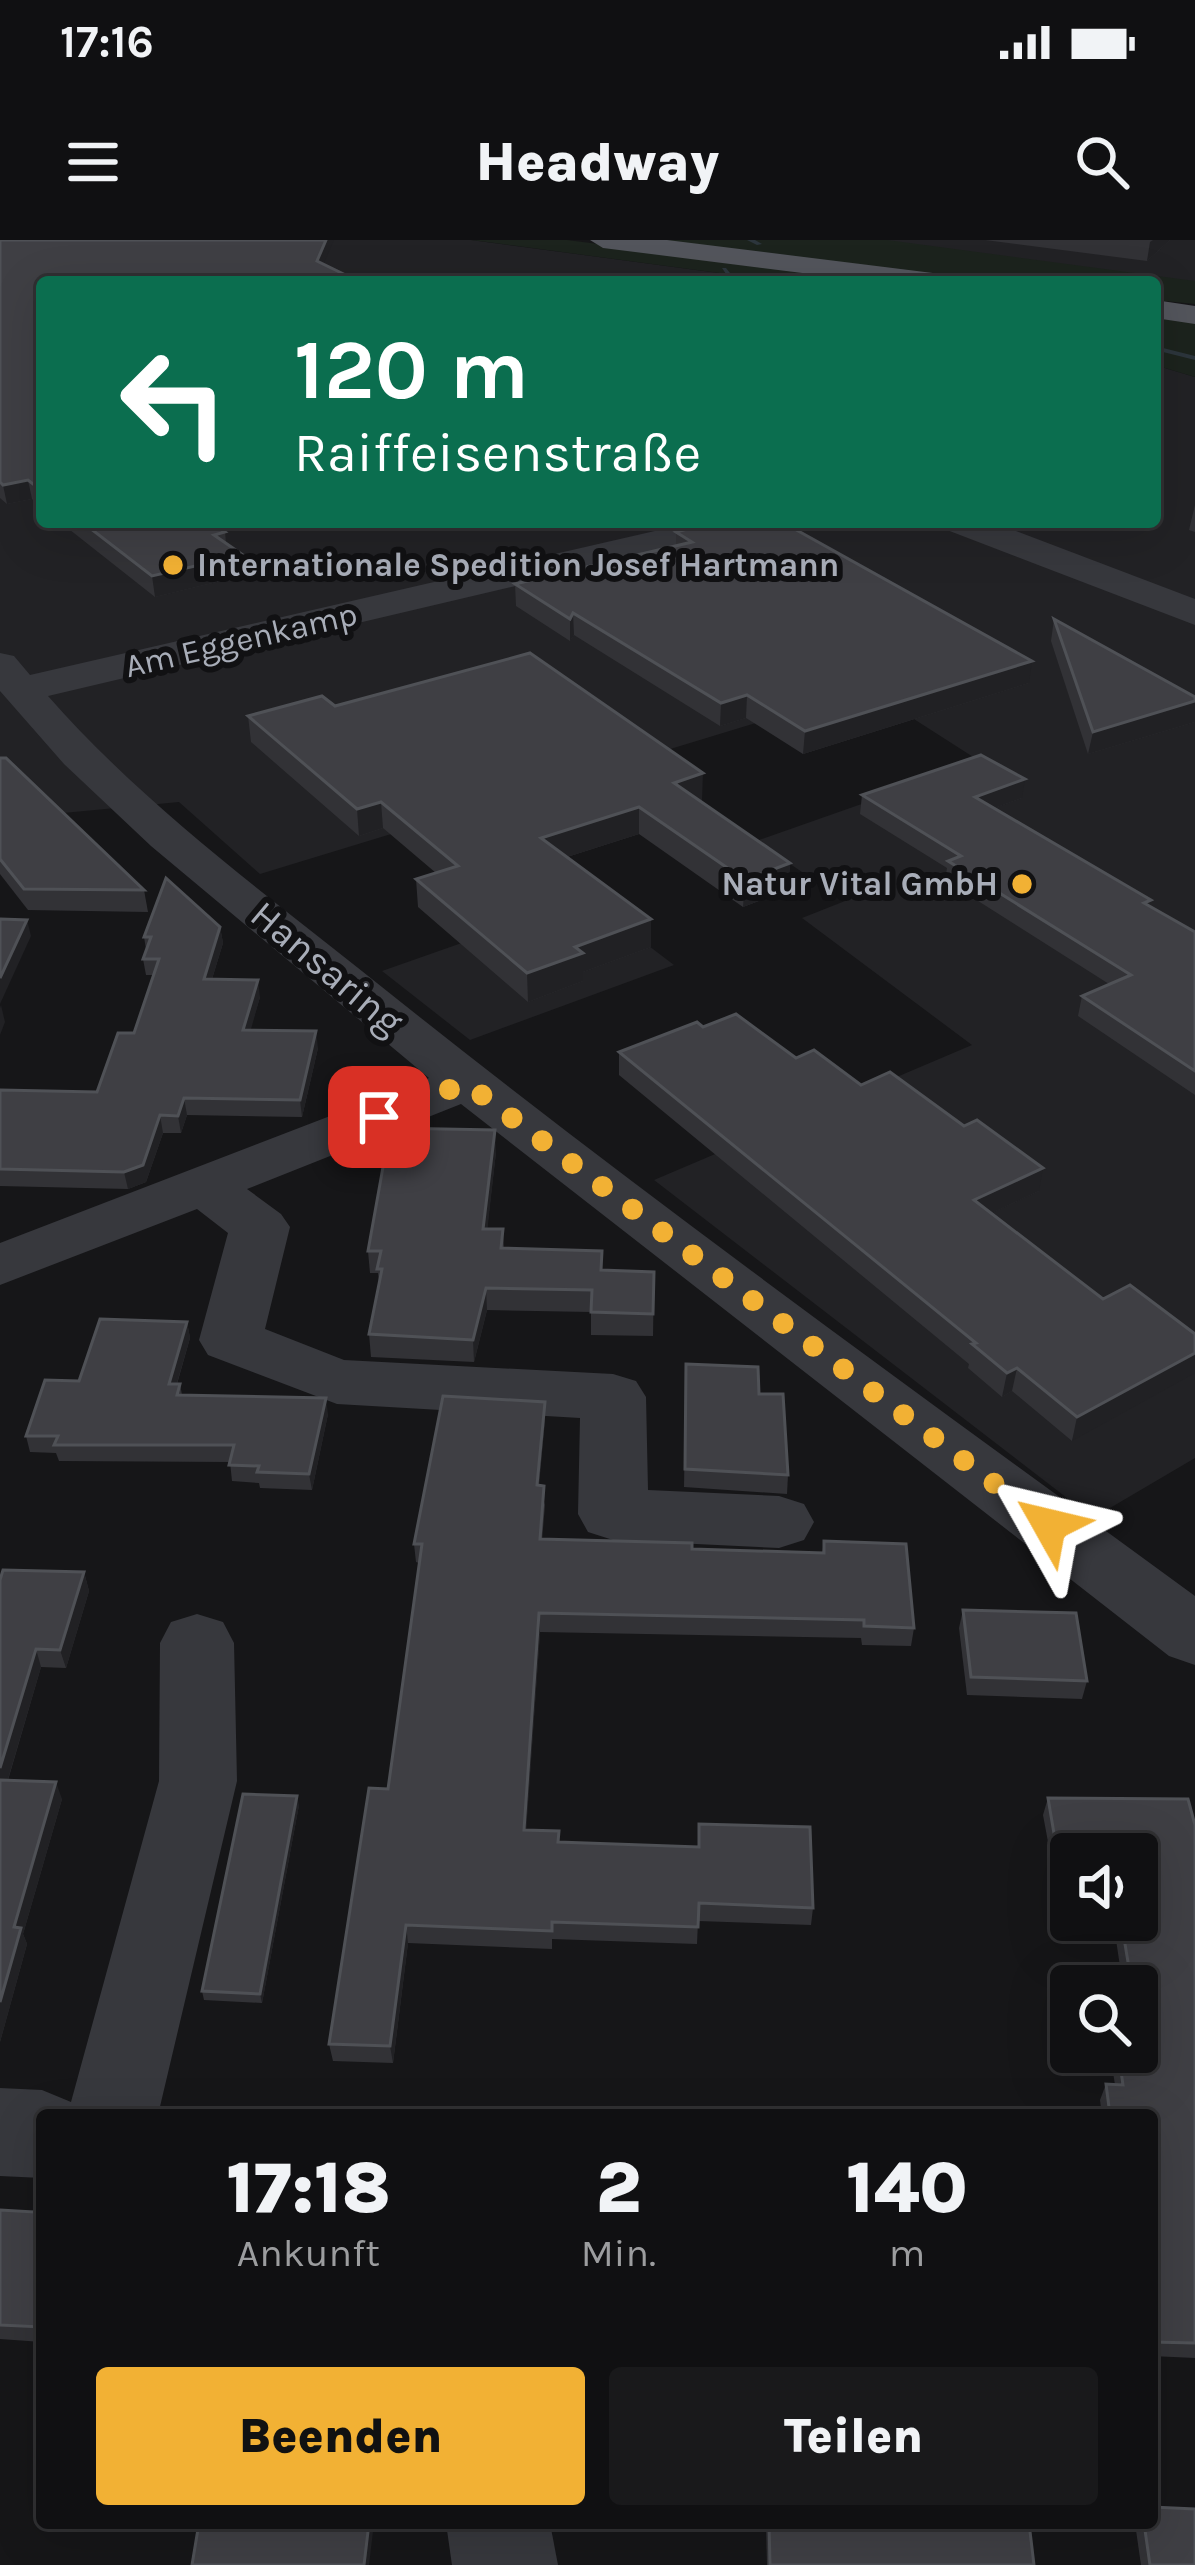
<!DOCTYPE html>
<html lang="de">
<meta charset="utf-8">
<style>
body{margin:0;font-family:Karla,sans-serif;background:#19191b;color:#f1f3f6;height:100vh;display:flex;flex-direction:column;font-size:45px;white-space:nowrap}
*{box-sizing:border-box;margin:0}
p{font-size:39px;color:#9c9d9f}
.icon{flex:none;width:66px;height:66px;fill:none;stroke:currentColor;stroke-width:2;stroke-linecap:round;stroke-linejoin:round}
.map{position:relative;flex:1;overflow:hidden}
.sheet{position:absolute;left:36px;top:1869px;width:1122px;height:420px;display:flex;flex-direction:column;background:#101012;border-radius:12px;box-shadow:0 12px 48px #0002,0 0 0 3px #303032}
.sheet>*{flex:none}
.hud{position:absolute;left:36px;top:36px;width:1125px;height:252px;border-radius:12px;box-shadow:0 12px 48px #0002,0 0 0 3px #303032;background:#0b6e4f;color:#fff;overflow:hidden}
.tools{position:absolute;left:1050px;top:1593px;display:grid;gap:24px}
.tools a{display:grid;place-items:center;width:108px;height:108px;border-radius:12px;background:#101012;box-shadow:0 12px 48px #0002,0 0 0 3px #303032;font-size:60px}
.pin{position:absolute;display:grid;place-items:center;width:102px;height:102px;color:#fff;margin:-51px;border-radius:24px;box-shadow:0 6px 18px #0006}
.me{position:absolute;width:132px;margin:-66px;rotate:307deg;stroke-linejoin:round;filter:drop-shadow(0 0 9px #0008)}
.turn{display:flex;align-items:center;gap:42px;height:252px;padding:0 60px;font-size:54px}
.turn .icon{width:156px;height:156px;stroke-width:2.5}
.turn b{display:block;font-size:84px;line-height:102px}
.eta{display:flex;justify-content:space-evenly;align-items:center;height:204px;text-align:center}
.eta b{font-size:72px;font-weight:800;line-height:84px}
.action{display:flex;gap:24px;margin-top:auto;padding:24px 60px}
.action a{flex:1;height:138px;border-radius:12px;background:#f2b134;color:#111;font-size:48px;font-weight:800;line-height:138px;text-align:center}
.action a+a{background:#19191b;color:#f1f3f6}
.status{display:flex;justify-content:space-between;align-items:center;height:84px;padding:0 60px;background:#101012;direction:ltr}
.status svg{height:33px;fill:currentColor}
header{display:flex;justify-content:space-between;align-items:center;height:156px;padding:0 60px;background:#101012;font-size:54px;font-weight:800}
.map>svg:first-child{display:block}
</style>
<div class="status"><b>17:16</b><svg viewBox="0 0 49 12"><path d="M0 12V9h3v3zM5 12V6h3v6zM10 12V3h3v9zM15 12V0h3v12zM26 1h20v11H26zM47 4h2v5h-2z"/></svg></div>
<header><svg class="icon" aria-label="menu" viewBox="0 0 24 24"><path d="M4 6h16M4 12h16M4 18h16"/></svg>Headway<svg class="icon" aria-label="search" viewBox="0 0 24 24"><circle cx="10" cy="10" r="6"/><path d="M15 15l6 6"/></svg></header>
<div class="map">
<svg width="1195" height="2325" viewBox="0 0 1195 2325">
<rect width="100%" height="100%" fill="#161618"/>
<!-- built -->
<g fill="#222225">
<polygon points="0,0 471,0 787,42 42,42 42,282 1155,282 1155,125 1195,137 1195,1218 1093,1278 654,940 972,805 802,678 845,661 756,601 981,522 867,449 260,634 179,562 0,579"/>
<polygon points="734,0 1195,0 1195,60 1155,42"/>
<polygon points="587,659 674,725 470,800 382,731"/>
</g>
<!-- green -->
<g fill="#1c231d">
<polygon points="472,0 567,0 893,42 787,42"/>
<polygon points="647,0 887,0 1195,41 1195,64 1155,60 1155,42 998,42"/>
<polygon points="1155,77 1195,82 1195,137 1155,125"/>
</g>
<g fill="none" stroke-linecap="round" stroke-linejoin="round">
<!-- stream -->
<g fill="#2c353c" fill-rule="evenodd">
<polygon points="747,0 755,0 762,4 757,5"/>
<polygon points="722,28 726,28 730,33 790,42 728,37"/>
<polygon points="1155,106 1195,116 1195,120 1155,110"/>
</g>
<!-- minor -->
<g fill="#37383d" fill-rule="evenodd">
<path d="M694 282H759L754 290 741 293 48 456C149 571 278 663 397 759 657 966 927 1160 1195 1356V1425L1169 1416 461 864 247 949 281 974 290 987 265 1089 344 1120 613 1134 636 1141 646 1157 648 1250 779 1256 804 1264 814 1282 804 1300 779 1308 613 1300 588 1292 578 1274 580 1178 337 1164 208 1115 199 1100 228 993 197 969 0 1045V1003L429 838 151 606 64 524 0 451V413L14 416 30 435Z"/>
<polygon points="942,282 992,282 1195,359 1195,385 947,290"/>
<polygon points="197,1374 223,1382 234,1403 237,1541 158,1875 42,1875 42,1938 0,1936 0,1848 42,1850 71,1862 159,1541 160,1403 171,1382"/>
<polygon points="446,2283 550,2283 558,2325 452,2325"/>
</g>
<!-- major -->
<g fill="#53555c" fill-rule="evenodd">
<polygon points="590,0 667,0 941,34 955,42 875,42 603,8"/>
<polygon points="1155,60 1195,66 1195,84 1155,78"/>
</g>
</g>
<!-- wall -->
<g fill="#323236">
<polygon points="0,0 42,42 42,268 32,259 7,264 0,258"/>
<polygon points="985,0 1170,0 1147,21"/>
<polygon points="1195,265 1195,292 1189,290"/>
<polygon points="60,282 210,282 225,292 226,303 245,335 155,357"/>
<polygon points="625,282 674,282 638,290"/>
<polygon points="676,292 1029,443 803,514 746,478 720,486 574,395 570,401 516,366 515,344 676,306"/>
<polygon points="1054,379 1195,457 1195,482 1088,514 1051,401"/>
<polygon points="335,466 702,560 700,560 790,623 788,650 743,667 639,594 567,617 651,679 651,707 583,732 583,741 528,762 418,667 416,639 436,633 383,588 359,596 251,502 248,476"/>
<polygon points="0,518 144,650 148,672 28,670 0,634"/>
<polygon points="862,555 1022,558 994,568 1150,666 1195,692 1195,855 1078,776 1082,756 1109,744 945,640 947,628 860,574"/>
<polygon points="220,687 223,703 212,739 260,757 250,790 318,808 302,877 187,875 181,893 163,893 146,942 128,949 0,946 0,850 97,852 134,793 154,735 146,735 143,719 146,709 144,697"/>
<polygon points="703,787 796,818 861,845 1039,951 991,973 1103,1059 1130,1045 1072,1201 1012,1151 1002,1157 968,1128 969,1124 619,835 619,812"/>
<polygon points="496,912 487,989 503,989 504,1009 602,1030 654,1032 653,1096 591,1095 591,1072 487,1070 474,1122 371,1117 369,1094 379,1043 378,1033 370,1033 368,1011"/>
<polygon points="187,1082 190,1098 177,1144 180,1144 182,1155 328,1174 312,1250 260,1248 259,1243 232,1241 230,1222 59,1221 56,1213 30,1212 26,1196 79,1141"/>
<polygon points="686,1124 759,1154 788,1235 787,1254 684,1247"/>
<polygon points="545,1162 545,1180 539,1245 545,1265 542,1300 692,1309 822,1313 824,1301 914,1388 911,1406 862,1405 861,1398 540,1392 526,1590 559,1602 813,1668 811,1685 698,1681 697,1704 552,1699 552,1709 408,1703 393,1823 333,1821 329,1804 388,1549 419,1323 416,1322 414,1304"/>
<polygon points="84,1332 89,1351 66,1428 41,1427 8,1540 62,1559 23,1694 27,1704 0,1802 0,1340"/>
<polygon points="963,1370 1087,1441 1082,1459 967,1455 959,1388"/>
<polygon points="1048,1558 1195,1585 1195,2118 1152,2116 1152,1875 1102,1875 1100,1860 1106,1844 1115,1845 1113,1832 1119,1817 1135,1817 1134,1812 1137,1812 1137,1746 1123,1746 1113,1680 1137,1680 1137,1614 1071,1614 1071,1636 1054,1634 1043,1575"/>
<polygon points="299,1565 262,1763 204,1760 202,1751"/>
<polygon points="42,1968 42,2102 0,2099 0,1970 34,1972"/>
<polygon points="766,2283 1029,2283 1034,2325 767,2325"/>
<polygon points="1135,2283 1152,2283 1195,2325 1141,2325"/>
</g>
<!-- shaded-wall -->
<g fill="#212124">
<polygon points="326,0 334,0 318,37 317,21"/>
<polygon points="1153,0 1170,0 1147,21 1150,2"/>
<polygon points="28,240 32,259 7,264 3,245"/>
<polygon points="638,282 674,282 638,290"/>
<polygon points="243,315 245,335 155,357 152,336"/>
<polygon points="573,373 574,395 570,401 570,379"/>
<polygon points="1032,421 1029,443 803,514 805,491"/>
<polygon points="747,455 746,478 720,486 721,463"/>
<polygon points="1195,461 1195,482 1088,514 1093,492"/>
<polygon points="703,533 702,560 673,569 674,543"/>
<polygon points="1025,539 1022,558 972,576 975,557"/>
<polygon points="381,562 383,588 359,596 357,569"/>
<polygon points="639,567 639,594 542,625 541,598"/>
<polygon points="790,623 788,650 743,667 745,640"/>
<polygon points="651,679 651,707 583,732 583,741 528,762 527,733 575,707"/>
<polygon points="27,680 31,696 0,764 0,738"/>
<polygon points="220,687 223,703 207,755 204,739"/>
<polygon points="258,740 260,757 246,807 243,790"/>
<polygon points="1,765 5,782 0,795 0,768"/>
<polygon points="316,791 318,808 302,877 300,860"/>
<polygon points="184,858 187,875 181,893 178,876"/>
<polygon points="160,875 163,893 146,942 128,949 124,932"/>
<polygon points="495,890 496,912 485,1011 483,989"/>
<polygon points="1043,928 1039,951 970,983 974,960"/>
<polygon points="486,1048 487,1070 474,1122 473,1100"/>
<polygon points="187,1082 190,1098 172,1160 169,1144"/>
<polygon points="1195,1113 1195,1133 1072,1201 1077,1177"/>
<polygon points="1017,1128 1012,1151 1002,1157 1007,1133"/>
<polygon points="326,1158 328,1174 312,1250 309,1234"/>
<polygon points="545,1162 545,1180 537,1264 537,1245"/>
<polygon points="84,1332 89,1351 66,1428 60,1410"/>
<polygon points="539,1373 540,1392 525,1608 524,1590"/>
<polygon points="36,1409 41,1427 3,1556 0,1547 0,1528"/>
<polygon points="56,1542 62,1559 23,1694 27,1704 0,1802 0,1762 14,1687"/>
<polygon points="297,1556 299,1565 262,1763 260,1754"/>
<polygon points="406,1685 408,1703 393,1823 390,1806"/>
<polygon points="369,2283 374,2283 369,2325 364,2325"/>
</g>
<!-- building -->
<g fill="#3f3f44" stroke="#4f5156" stroke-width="3">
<polygon points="0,0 326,0 317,21 360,42 42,42 42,251 28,240 3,245 0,242"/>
<polygon points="82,282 210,282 225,292 214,295 243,315 152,336"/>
<polygon points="714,282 782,282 1032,421 805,491 747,455 721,463 573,373 570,379 515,344 692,302 676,292"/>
<polygon points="1054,379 1195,457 1195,461 1093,492"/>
<polygon points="530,413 703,533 674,543 790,623 745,640 639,567 541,598 651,679 575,707 583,713 527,733 416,639 458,626 381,562 357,569 248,476 322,456 335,466"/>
<polygon points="981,515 1025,539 975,557 1151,660 1144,663 1195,692 1195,831 1082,756 1131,735 948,621 961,616 862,555"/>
<polygon points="0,518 6,518 144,650 24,649 0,619"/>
<polygon points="166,638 220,687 204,739 258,740 243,790 316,791 300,860 184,858 178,876 160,875 143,925 124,932 0,929 0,850 97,852 118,793 134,793 159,719 143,719 151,697 144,697"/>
<polygon points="0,679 27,680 0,738"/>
<polygon points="736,774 796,818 814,810 861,845 890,832 964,886 977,880 1043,928 974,960 1103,1059 1130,1045 1195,1094 1195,1113 1077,1177 1017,1128 1007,1133 972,1104 976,1103 619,812 697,782 703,787"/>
<polygon points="390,888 495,890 483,989 503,989 501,1008 602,1011 601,1030 654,1032 653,1074 591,1072 592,1050 486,1048 473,1100 369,1094 382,1029 377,1029 381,1011 368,1011"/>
<polygon points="100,1079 187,1082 169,1144 180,1144 177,1155 326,1158 309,1234 257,1232 259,1226 229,1225 234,1205 54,1205 58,1196 26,1196 45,1140 79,1141"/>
<polygon points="686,1124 758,1127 759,1154 783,1154 788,1235 685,1229"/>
<polygon points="443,1156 545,1162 537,1245 544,1246 540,1299 692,1303 692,1309 824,1313 824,1301 906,1304 914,1388 864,1386 864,1380 539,1373 524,1590 559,1591 558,1602 699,1607 699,1584 810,1587 813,1668 699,1663 698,1687 552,1682 552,1691 406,1685 390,1806 329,1804 369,1548 388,1549 422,1304 414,1304"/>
<polygon points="3,1330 84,1332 60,1410 36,1409 0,1528 0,1340"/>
<polygon points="963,1370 1076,1373 1087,1441 971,1437"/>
<polygon points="0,1540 56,1542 14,1687 21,1688 0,1762"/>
<polygon points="243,1554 297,1556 260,1754 202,1751"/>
<polygon points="1048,1558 1188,1559 1195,1585 1195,2103 1152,2102 1152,1875 1110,1875 1106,1844 1123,1845 1119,1817 1143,1817 1137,1779 1137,1746 1132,1746 1121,1680 1137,1680 1137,1614 1071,1614 1071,1618 1058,1617"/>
<polygon points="35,1968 42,1968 42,2087 0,2085 0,1970 34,1972"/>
<polygon points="1152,2267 1195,2269 1195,2325 1150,2325 1144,2283 1152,2283"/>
<polygon points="199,2283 369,2283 364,2325 192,2325"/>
<polygon points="769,2283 1029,2283 1034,2325 770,2325"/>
</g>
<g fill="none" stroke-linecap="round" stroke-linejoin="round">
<!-- route -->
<polyline stroke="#f2b134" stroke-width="21" stroke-dasharray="0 37.8" points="379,877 466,843 1049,1285"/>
</g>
<!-- markers -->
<g fill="#f2b134" stroke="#111113" stroke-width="4.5">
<circle cx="173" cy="325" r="12"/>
<circle cx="1022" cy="644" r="12"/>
</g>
<g text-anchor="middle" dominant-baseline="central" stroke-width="12" stroke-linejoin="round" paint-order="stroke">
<!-- far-poi labels -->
<g font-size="33" font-weight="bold" fill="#a8adb8" stroke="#111113" text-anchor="start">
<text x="197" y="325">Internationale Spedition Josef Hartmann</text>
<text x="998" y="644" text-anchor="end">Natur Vital GmbH</text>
</g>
<!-- far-street labels -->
<g font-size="33" fill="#a8adb8" stroke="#111113">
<text transform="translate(241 400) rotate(-13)">Am Eggenkamp</text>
</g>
<!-- street labels -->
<g font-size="39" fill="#a8adb8" stroke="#111113">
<text transform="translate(327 728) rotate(40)">Hansaring</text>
</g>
</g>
</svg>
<div class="tools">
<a><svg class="icon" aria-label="sound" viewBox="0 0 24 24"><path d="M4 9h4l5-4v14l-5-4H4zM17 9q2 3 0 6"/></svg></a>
<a><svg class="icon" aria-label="search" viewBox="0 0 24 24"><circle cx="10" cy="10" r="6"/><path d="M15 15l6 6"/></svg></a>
</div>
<div class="pin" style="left:379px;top:877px;background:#d93025"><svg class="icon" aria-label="arrive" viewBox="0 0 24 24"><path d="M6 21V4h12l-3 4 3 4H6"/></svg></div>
<svg class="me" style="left:1049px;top:1285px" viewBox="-20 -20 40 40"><path d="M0-17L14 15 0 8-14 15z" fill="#f2b134" stroke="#fff" stroke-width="4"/></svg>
<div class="hud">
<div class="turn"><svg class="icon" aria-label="left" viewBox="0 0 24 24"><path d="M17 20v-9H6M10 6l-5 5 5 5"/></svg><div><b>120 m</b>Raiffeisenstraße</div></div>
</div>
<section class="sheet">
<div class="eta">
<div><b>17:18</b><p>Ankunft</p></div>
<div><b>2</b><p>Min.</p></div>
<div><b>140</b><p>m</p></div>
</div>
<div class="action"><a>Beenden</a><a>Teilen</a></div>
</section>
</div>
